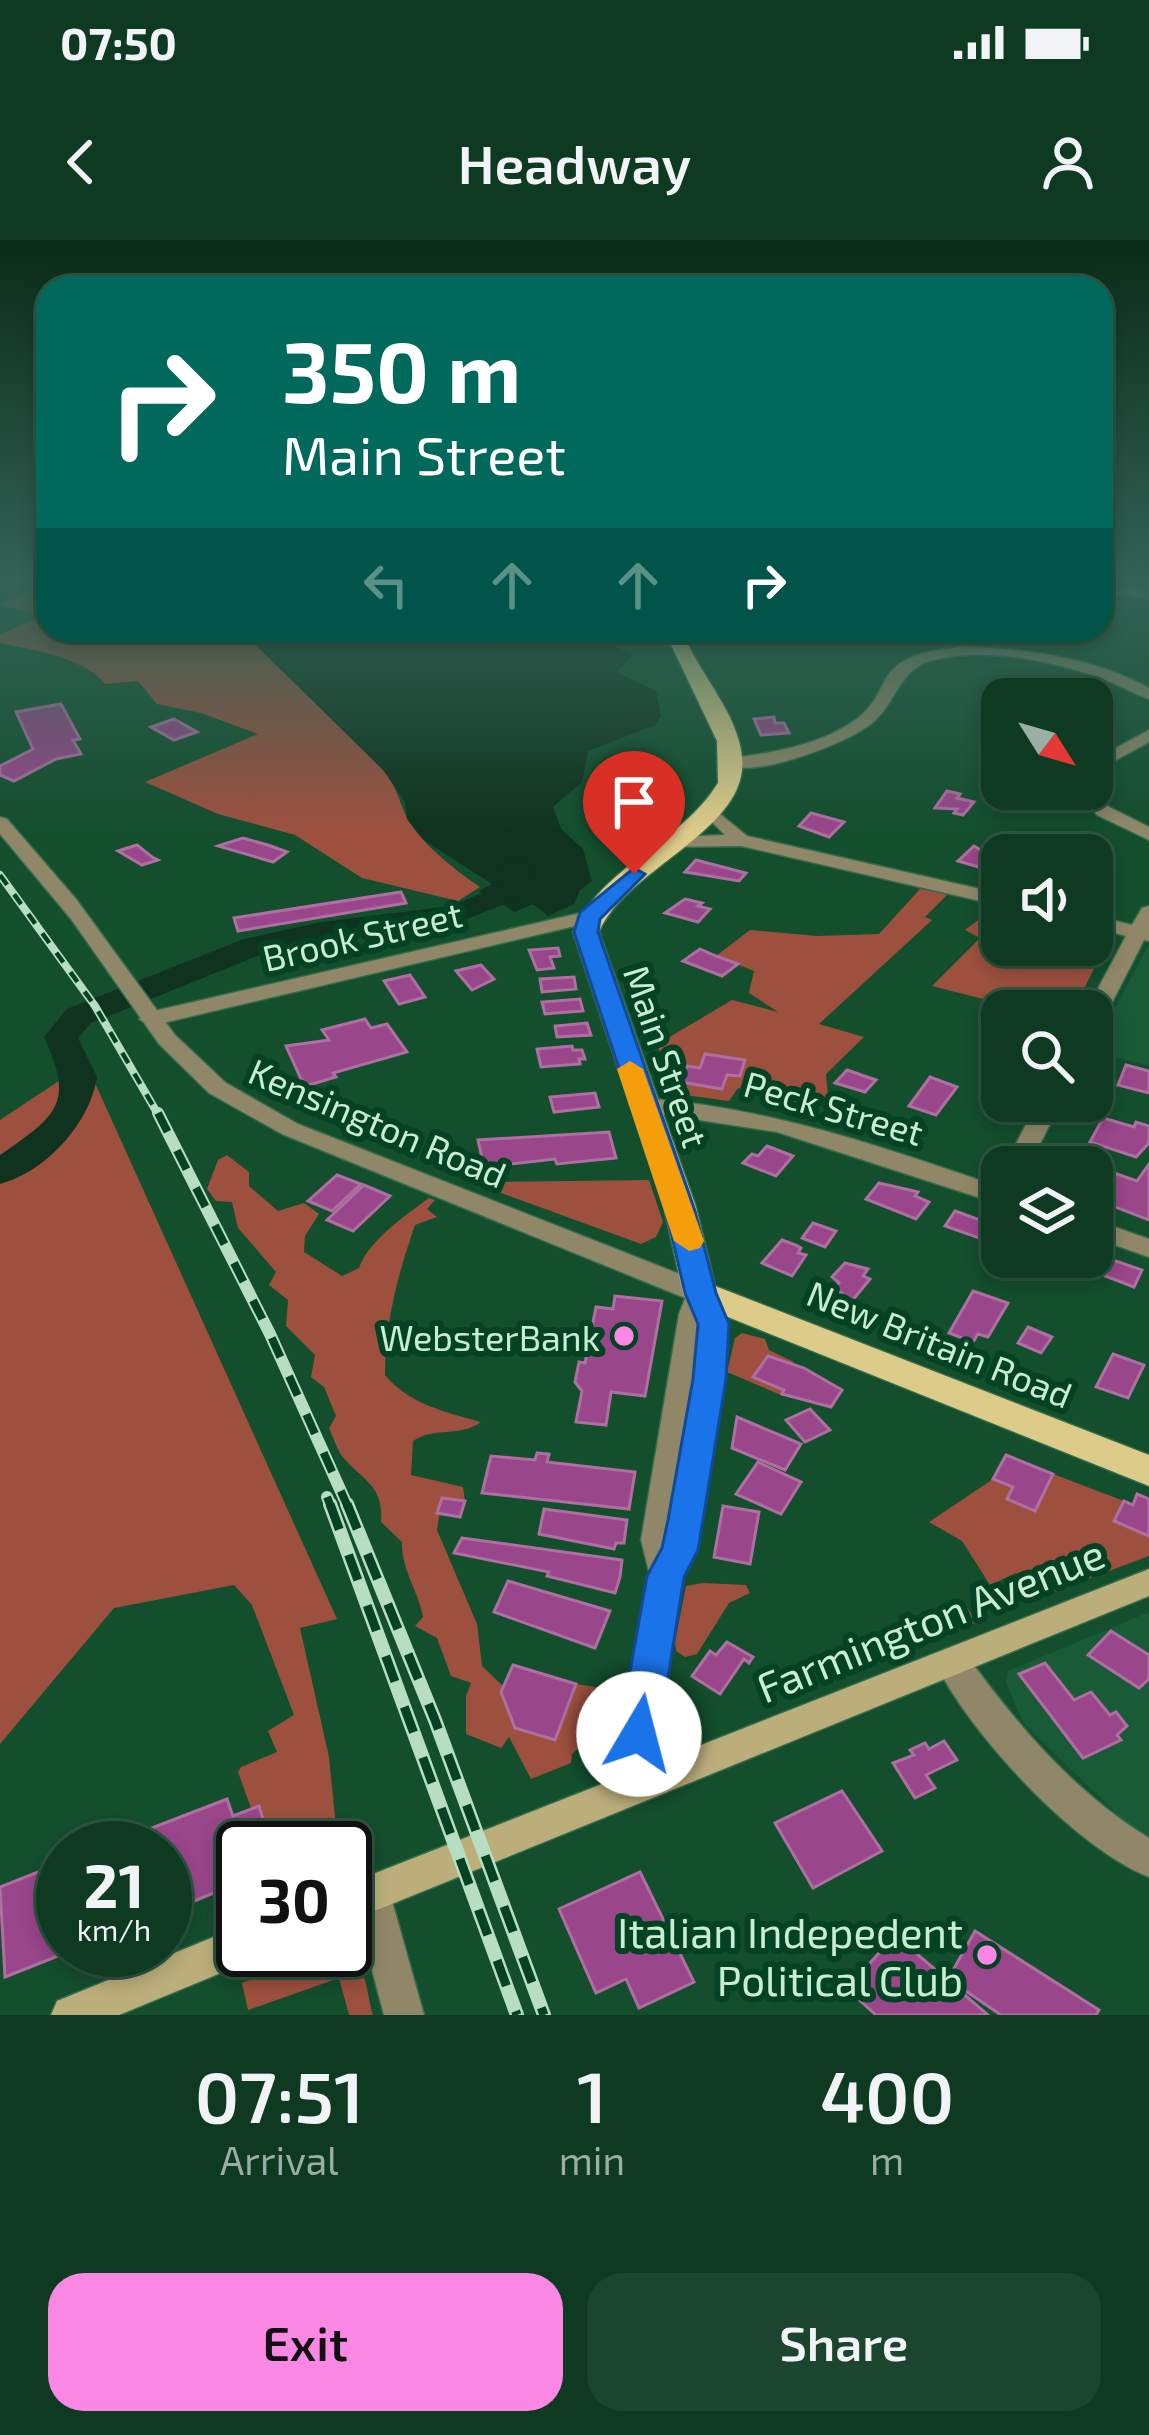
<!DOCTYPE html>
<style>
body{margin:0;font-family:"Exo 2",sans-serif;background:#1c452f;color:#f1f3f6;height:100vh;display:flex;flex-direction:column;font-size:45px;white-space:nowrap}
*{box-sizing:border-box;margin:0}
p{font-size:39px;color:#9bada5}
.icon{flex:none;width:66px;height:66px;fill:none;stroke:currentColor;stroke-width:2;stroke-linecap:round;stroke-linejoin:round}
.map{position:relative;height:1775px;overflow:hidden}
.panel{display:flex;flex-direction:column;background:#0e3a22;flex:1}
.panel>*{flex:none}
.top-card{position:absolute;left:36px;top:36px;width:1077px;height:366px;border-radius:36px;box-shadow:0 6px 18px #0003,0 0 0 3px #2e5440;background:#00695c;color:#fff;overflow:hidden}
.needle{width:78px;rotate:127deg}
.fabs{position:absolute;left:981px;top:438px;display:grid;gap:24px}
.fabs a{display:grid;place-items:center;width:132px;height:132px;border-radius:24px;background:#0e3a22;box-shadow:0 6px 18px #0003,0 0 0 3px #2e5440;font-size:60px}
.speed{position:absolute;left:36px;top:1581px;display:flex;gap:24px;font-size:60px;font-weight:700;text-align:center}
.speed>*{display:grid;place-content:center;width:156px;height:156px;border-radius:50%;background:#0e3a22;box-shadow:0 6px 18px #0003,0 0 0 3px #2e5440;line-height:1}
.speed small{font-size:30px;font-weight:400}
.speed .limit{border:6px solid #111;border-radius:18px;background:#fff;color:#111}
.pin{position:absolute;display:grid;place-items:center;width:102px;height:102px;color:#fff;margin:-123px -51px;border-radius:50% 50% 50% 0;rotate:-45deg;box-shadow:0 0 12px #0007}
.pin .icon{rotate:45deg}
.me{position:absolute;width:132px;margin:-66px;rotate:8deg;stroke-linejoin:round;filter:drop-shadow(0 0 9px #0008)}
.turn{display:flex;align-items:center;gap:42px;height:252px;padding:0 48px;font-size:54px}
.turn .icon{width:156px;height:156px;stroke-width:2.5}
.turn b{display:block;font-size:84px;line-height:102px}
.lanes{display:flex;align-items:center;height:114px;padding:0 48px;background:#0003;justify-content:center;gap:60px;direction:ltr}
.lanes .off{opacity:.35}
.eta{display:flex;justify-content:space-evenly;align-items:center;height:204px;text-align:center}
.eta b{font-size:72px;font-weight:600;line-height:84px}
.action{display:flex;gap:24px;margin-top:auto;padding:24px 48px}
.action a{flex:1;height:138px;border-radius:36px;background:#fb87e5;color:#111;font-size:48px;font-weight:600;line-height:138px;text-align:center}
.action a+a{background:#1c452f;color:#f1f3f6}
.status{display:flex;justify-content:space-between;align-items:center;height:84px;padding:0 60px;background:#0e3a22;direction:ltr}
.status svg{height:33px;fill:currentColor}
header{display:flex;justify-content:space-between;align-items:center;height:156px;padding:0 48px;background:#0e3a22;font-size:54px;font-weight:600}
.map>svg:first-child{display:block}
</style>
<div class="status"><b>07:50</b><svg viewBox="0 0 49 12"><path d="M0 12V9h3v3zM5 12V6h3v6zM10 12V3h3v9zM15 12V0h3v12zM26 1h20v11H26zM47 4h2v5h-2z"/></svg></div>
<header><svg class="icon" aria-label="back" viewBox="0 0 24 24"><path d="M15 5l-7 7 7 7"/></svg>Headway<svg class="icon" aria-label="person" viewBox="0 0 24 24"><circle cx="12" cy="8" r="4"/><path d="M4 21q1-7 8-7t8 7"/></svg></header>
<div class="map">
<svg width="1149" height="1775" viewBox="0 0 1149 1775">
<rect width="100%" height="100%" fill="#134e2d"/>
<!-- built -->
<g fill="#195b37">
<polygon points="1149,704 1149,826 1092,811"/>
<polygon points="1149,1372 1149,1597 1128,1585 1024,1484 1006,1443 1008,1431"/>
</g>
<!-- green -->
<g fill="#9d503e">
<path d="M29 343H48V390H249L247 396C290 441 339 482 382 529 400 549 399 567 412 586 426 607 459 633 480 647L458 661 362 638 295 595 218 574 145 542 258 494 201 473 157 464 138 441 105 444C83 417 33 410 0 403V394L42 377 0 364 33 349Z"/>
<polygon points="920,649 948,654 925,677 932,680 819,784 864,797 826,834 828,858 799,863 738,848 729,861 670,853 666,820 656,805 732,760 778,772 749,753 754,731 716,716 750,690 817,696 879,694"/>
<polygon points="997,666 1002,666 1002,705 1092,705 1092,687 1112,692 1073,771 1025,771 1032,759 1016,749 997,752 991,761 932,746 980,698 965,690"/>
<polygon points="86,823 337,1379 300,1388 329,1517 336,1587 354,1612 345,1616 345,1608 272,1608 259,1566 251,1568 238,1532 241,1527 277,1512 268,1491 294,1475 252,1365 234,1345 114,1368 0,1504 0,880"/>
<path d="M227 915 249 932V946L278 971 304 963 319 974 305 996 304 1012 342 1036 359 1028C368 1001 406 975 429 958L435 960 427 969 437 977 415 985C398 1035 385 1081 385 1135 409 1164 445 1172 481 1182 458 1198 436 1186 413 1201L411 1235 463 1247 465 1261 442 1258 437 1290 477 1384 482 1426 504 1447 501 1453 515 1488 554 1500 576 1444 602 1448 588 1500 572 1514 571 1523 531 1539 509 1497 501 1508 466 1494V1456L471 1443 451 1436 437 1398 415 1386 423 1377C418 1350 401 1330 402 1302L381 1282C384 1244 361 1240 342 1216 337 1209 333 1197 329 1188L336 1176 324 1147 311 1137 315 1115 286 1086 288 1060 269 1045 276 1032 238 988 232 962 216 961 207 949 218 920Z"/>
<polygon points="649,940 663,982 656,997 641,1004 485,947 498,942"/>
<polygon points="742,1093 765,1099 769,1110 794,1122 753,1137 784,1150 781,1155 727,1132 735,1098"/>
<polygon points="1053,1234 1124,1261 1114,1281 1149,1296 1149,1316 1045,1355 1016,1333 990,1345 962,1301 929,1282 993,1239 1013,1247 1007,1259"/>
<polygon points="702,1343 746,1345 750,1353 729,1363 697,1414 685,1417 676,1411 675,1402 686,1346"/>
<polygon points="965,1365 978,1382 829,1437 821,1429 822,1422"/>
<path d="M326 1710C367 1710 364 1742 373 1775H349L339 1738 248 1770 242 1743Z"/>
</g>
<!-- water -->
<polygon fill="#0f331e" points="249,390 606,390 617,408 634,414 617,432 656,451 661,476 655,485 588,511 582,542 553,567 561,589 583,609 592,641 580,650 574,664 548,676 533,664 515,672 479,651 492,644 424,600 407,579 405,562 384,531 247,396"/>
<g fill="none" stroke-linecap="round" stroke-linejoin="round">
<!-- river -->
<path fill="#0f331e" fill-rule="evenodd" d="M516 617 526 620 536 637 527 655 457 683 322 700 265 713 91 783 78 798 97 837C90 883 46 932 0 944V915C57 876 75 863 44 797L67 769 244 699 322 682 451 666 504 644 502 626Z"/>
</g>
<!-- building -->
<g fill="#99468a" stroke="#ae6fa1" stroke-width="3">
<polygon points="61,464 80,499 73,500 81,514 56,519 14,541 0,535 0,526 33,509 16,472"/>
<polygon points="774,477 775,483 784,483 789,493 761,495 754,479"/>
<polygon points="174,479 197,492 174,500 151,487"/>
<polygon points="947,551 960,554 957,558 974,562 963,575 954,573 957,569 935,568"/>
<polygon points="651,557 669,562 659,569 642,564 635,572 613,566 620,560 633,564"/>
<polygon points="811,573 844,582 829,597 799,586"/>
<polygon points="243,598 271,606 287,612 273,622 218,606"/>
<polygon points="137,605 152,617 158,620 142,625 118,611"/>
<polygon points="974,606 992,617 982,628 958,621"/>
<polygon points="696,620 746,633 739,641 685,632"/>
<polygon points="401,652 406,663 238,691 234,678"/>
<polygon points="685,659 702,663 698,666 710,669 698,682 665,673"/>
<polygon points="558,708 560,716 550,717 554,728 537,730 529,710"/>
<polygon points="700,709 716,716 738,724 722,736 683,721"/>
<polygon points="481,725 494,739 472,750 456,731"/>
<polygon points="410,735 425,757 399,764 384,741"/>
<polygon points="574,737 576,749 542,752 540,739"/>
<polygon points="1009,750 1024,754 1027,762 1017,767 1000,762 998,754"/>
<polygon points="580,759 583,771 545,774 542,762"/>
<polygon points="365,779 371,788 387,784 407,812 333,833 336,837 309,845 301,839 286,806 329,800 322,790"/>
<polygon points="587,783 591,795 557,797 555,786"/>
<polygon points="572,806 573,810 582,810 585,819 579,819 580,824 541,827 537,809"/>
<polygon points="705,814 745,820 740,836 727,835 722,849 681,842 687,826 700,828"/>
<polygon points="1126,825 1149,831 1149,853 1118,845"/>
<polygon points="847,830 876,840 865,852 835,843"/>
<polygon points="930,837 957,847 936,875 909,866"/>
<polygon points="595,853 599,867 554,872 550,857"/>
<polygon points="1103,878 1134,887 1136,882 1149,886 1149,903 1136,917 1090,902"/>
<polygon points="609,892 616,918 557,924 555,919 484,927 478,900"/>
<polygon points="767,906 793,916 776,936 743,923 752,914 758,916"/>
<polygon points="1082,922 1137,941 1149,924 1149,980 1092,958 1092,927 1074,927"/>
<polygon points="337,935 361,944 332,971 308,961"/>
<polygon points="879,943 918,952 915,956 929,962 916,979 866,959"/>
<polygon points="364,945 390,956 353,991 327,980"/>
<polygon points="955,971 991,984 982,999 945,986"/>
<polygon points="813,983 836,991 825,1007 802,998"/>
<polygon points="782,1000 796,1005 801,1008 798,1013 806,1015 792,1036 762,1023"/>
<polygon points="1113,1020 1142,1030 1134,1047 1105,1036"/>
<polygon points="845,1023 868,1029 863,1036 870,1039 852,1061 839,1057 842,1053 834,1049 839,1043 832,1037"/>
<polygon points="973,1051 1008,1063 988,1097 978,1094 973,1102 949,1093"/>
<polygon points="615,1056 662,1061 645,1156 611,1152 606,1185 576,1182 582,1151 575,1142 579,1122 585,1123 596,1067 613,1069"/>
<polygon points="1028,1087 1052,1097 1041,1113 1018,1103"/>
<polygon points="1113,1114 1144,1125 1128,1158 1096,1147"/>
<polygon points="768,1116 804,1128 842,1150 831,1167 782,1154 784,1150 753,1137"/>
<polygon points="810,1169 830,1190 805,1202 786,1180"/>
<polygon points="737,1177 801,1204 785,1230 732,1208"/>
<polygon points="537,1213 549,1214 547,1222 635,1232 629,1269 482,1253 491,1216 535,1220"/>
<polygon points="1006,1215 1053,1234 1035,1271 1007,1259 1013,1247 993,1239"/>
<polygon points="758,1222 801,1242 781,1274 736,1254"/>
<polygon points="1137,1254 1149,1259 1149,1296 1114,1281 1124,1261 1133,1265"/>
<polygon points="442,1258 465,1261 460,1277 437,1273"/>
<polygon points="723,1266 759,1272 750,1324 714,1317"/>
<polygon points="544,1269 627,1280 624,1303 616,1303 614,1309 539,1294"/>
<polygon points="462,1298 622,1320 620,1337 615,1353 547,1336 549,1332 454,1313"/>
<polygon points="508,1341 610,1371 595,1408 494,1372"/>
<polygon points="1111,1391 1149,1415 1149,1439 1139,1448 1088,1415"/>
<polygon points="727,1402 753,1417 749,1423 744,1419 720,1454 692,1436 710,1411 716,1415"/>
<polygon points="1045,1423 1074,1460 1091,1452 1110,1475 1116,1472 1127,1486 1117,1495 1121,1500 1083,1518 1019,1434"/>
<polygon points="513,1425 576,1444 555,1500 515,1488 501,1452"/>
<polygon points="944,1501 957,1520 926,1535 935,1548 915,1558 893,1523 914,1515 910,1510 925,1503 929,1509"/>
<polygon points="842,1551 882,1611 813,1648 775,1583"/>
<polygon points="227,1559 233,1576 259,1566 272,1608 243,1608 243,1641 165,1673 165,1608 100,1608"/>
<polygon points="63,1622 63,1710 73,1710 5,1737 0,1647"/>
<polygon points="640,1632 694,1742 639,1768 626,1739 596,1753 559,1669"/>
<polygon points="975,1691 1099,1770 1096,1775 1001,1775 948,1739"/>
<polygon points="895,1695 988,1775 876,1775 847,1749"/>
</g>
<g fill="none" stroke-linecap="round" stroke-linejoin="round">
<defs>
<g id="minor">
<polygon points="1101,343 1149,352 1149,360 1101,350"/>
<path d="M960 407C1024 408 1092 417 1149 448V459C1132 453 1116 443 1098 437 1050 420 984 407 933 420 898 429 897 463 871 484 847 503 751 541 724 523L733 518C776 512 822 505 858 478 872 467 877 456 885 440 901 413 931 411 960 407Z"/>
<polygon points="1149,490 1149,502 1092,533 1092,521"/>
<polygon points="1092,545 1109,567 1149,587 1149,600 1097,575 1077,549 1092,549"/>
<polygon points="709,565 747,596 1002,654 1002,666 741,606 665,607 665,599 672,597 725,595 700,570"/>
<polygon points="1149,666 1149,701 1144,700 1103,780 1092,787 1092,771 1086,771 1126,696 1092,687 1092,675 1132,685 1142,668"/>
<polygon points="589,671 599,677 596,681 150,786 139,779 150,772"/>
<path d="M642 858C768 867 884 907 1002 948V965L777 892 634 870 630 865Z"/>
<polygon points="1038,861 1062,861 1028,927 1004,927"/>
<polygon points="1092,979 1149,999 1149,1017 1092,997"/>
<polygon points="700,1044 710,1046 728,1084 723,1140 696,1309 682,1336 658,1476 657,1494 673,1540 668,1552 655,1557 642,1552 621,1494 650,1336 641,1300 679,1074 690,1046"/>
<path d="M952 1407 964 1412C1016 1483 1072 1551 1149 1598V1637C1075 1608 969 1493 935 1422L940 1412Z"/>
<polygon points="371,1635 384,1641 390,1654 424,1775 384,1775 352,1654 358,1641"/>
</g>
<polygon id="tertiary" points="0,577 7,579 76,659 175,795 226,843 298,884 710,1046 714,1053 710,1060 690,1060 282,894 209,853 159,804 71,679 0,594"/>
<g id="secondary">
<polygon points="1149,1329 1149,1356 345,1683 345,1645"/>
<polygon points="243,1685 243,1710 260,1710 257,1718 119,1775 51,1775 57,1761"/>
</g>
<path id="primary" d="M664 390H682C697 432 738 472 742 517 750 590 626 628 599 692L696 967 715 1046 1149 1215V1246L688 1061 683 1053 664 967 573 692C603 625 680 604 718 543L717 501Z"/>
</defs>
<!-- minor casing -->
<use href="#minor" stroke="#346b4b" stroke-width="3"/>
<!-- tertiary casing -->
<use href="#tertiary" stroke="#346b4b" stroke-width="3"/>
<!-- secondary casing -->
<use href="#secondary" stroke="#346b4b" stroke-width="3"/>
<!-- primary casing -->
<use href="#primary" stroke="#346b4b" stroke-width="3"/>
<!-- minor -->
<use href="#minor" fill="#908768" fill-rule="evenodd"/>
<!-- tertiary -->
<use href="#tertiary" fill="#908768" fill-rule="evenodd"/>
<!-- secondary -->
<use href="#secondary" fill="#bcae7b" fill-rule="evenodd"/>
<!-- primary -->
<use href="#primary" fill="#ddcb89" fill-rule="evenodd"/>
<defs>
<polyline id="rail-far2" points="0,635 95,766 159,876"/>
<g id="rail-far1">
<polyline points="158,873 270,1094 348,1267"/>
<polyline points="327,1257 331,1267"/>
</g>
<g id="rail">
<polyline points="330,1264 517,1775"/>
<polyline points="347,1264 435,1480 544,1775"/>
</g>
</defs>
<!-- rail-far2 casing -->
<use href="#rail-far2" stroke="#b7ddc3" stroke-width="8"/>
<!-- rail-far1 casing -->
<use href="#rail-far1" stroke="#b7ddc3" stroke-width="12"/>
<!-- rail casing -->
<use href="#rail" stroke="#b7ddc3" stroke-width="14"/>
<!-- rail-far2 -->
<use href="#rail-far2" stroke="#034323" stroke-width="4.5" stroke-dasharray="12" stroke-linecap="butt"/>
<!-- rail-far1 -->
<use href="#rail-far1" stroke="#034323" stroke-width="8" stroke-dasharray="21" stroke-linecap="butt"/>
<!-- rail -->
<use href="#rail" stroke="#034323" stroke-width="9" stroke-dasharray="27" stroke-linecap="butt"/>
</g>
<!-- sky -->
<linearGradient id="sky" x2="0" y2="1"><stop stop-color="#0a2b19"/><stop offset="0.58" stop-color="#336357"/><stop offset="1" stop-color="#336357" stop-opacity="0"/></linearGradient>
<rect width="1149" height="591" fill="url(#sky)"/>
<!-- route -->
<polygon fill="#1a73e8" stroke="#114b97" stroke-width="3" points="634,628 645,634 600,679 598,692 695,971 716,1053 729,1084 726,1139 703,1280 698,1310 684,1337 659,1494 653,1506 639,1512 625,1506 619,1494 647,1336 662,1308 668,1280 693,1139 698,1084 685,1053 666,971 574,692 580,672"/>
<!-- slow -->
<polygon fill="#f59e0b" points="630,821 643,829 704,1001 700,1008 689,1011 674,1001 617,829"/>
<!-- markers -->
<g fill="#fb87e5" stroke="#034323" stroke-width="4.5">
<circle cx="624" cy="1096" r="12"/>
<circle cx="987" cy="1715" r="12"/>
</g>
<g text-anchor="middle" dominant-baseline="central" stroke-width="12" stroke-linejoin="round" paint-order="stroke">
<!-- street labels -->
<g font-size="36" fill="#c9edd4" stroke="#034323">
<text transform="translate(362 695) rotate(-13)">Brook Street</text>
<text transform="translate(667 816) rotate(71)">Main Street</text>
<text transform="translate(834 867) rotate(16)">Peck Street</text>
<text transform="translate(378 882) rotate(23)">Kensington Road</text>
<text transform="translate(940 1103) rotate(22)">New Britain Road</text>
</g>
<!-- poi labels -->
<g font-size="36" fill="#c9edd4" stroke="#034323" text-anchor="end">
<text x="600" y="1096">WebsterBank</text>
</g>
<!-- near-street labels -->
<g font-size="42" fill="#c9edd4" stroke="#034323">
<text transform="translate(930 1379) rotate(-22)">Farmington Avenue</text>
</g>
<!-- near-poi labels -->
<g font-size="42" fill="#c9edd4" stroke="#034323" text-anchor="end">
<text x="963" y="1691">Italian Indepedent<tspan x="963" dy="48">Political Club</tspan></text>
</g>
</g>
</svg>
<div class="fabs">
<a><svg class="needle" viewBox="-14 -14 28 28"><path d="M0-13l5 13h-10z" fill="#e53935"/><path d="M0 13l5-13h-10z" fill="#9bada5"/></svg></a>
<a><svg class="icon" aria-label="sound" viewBox="0 0 24 24"><path d="M4 9h4l5-4v14l-5-4H4zM17 9q2 3 0 6"/></svg></a>
<a><svg class="icon" aria-label="search" viewBox="0 0 24 24"><circle cx="10" cy="10" r="6"/><path d="M15 15l6 6"/></svg></a>
<a><svg class="icon" aria-label="layers" viewBox="0 0 24 24"><path d="M12 4l9 5-9 5-9-5zM3 14l9 5 9-5"/></svg></a>
</div>
<div class="speed"><div>21<small>km/h</small></div><div class="limit">30</div></div>
<div class="pin" style="left:634px;top:634px;background:#d93025"><svg class="icon" aria-label="arrive" viewBox="0 0 24 24"><path d="M6 21V4h12l-3 4 3 4H6"/></svg></div>
<svg class="me" style="left:639px;top:1494px" viewBox="-20 -20 40 40"><circle r="19" fill="#fff"/><path d="M0-13L10 11 0 6-10 11z" fill="#1a73e8"/></svg>
<div class="top-card">
<div class="turn"><svg class="icon" aria-label="right" viewBox="0 0 24 24"><path d="M7 20v-9h11M14 6l5 5-5 5"/></svg><div><b>350 m</b>Main Street</div></div>
<div class="lanes"><svg class="icon off" aria-label="left" viewBox="0 0 24 24"><path d="M17 20v-9H6M10 6l-5 5 5 5"/></svg><svg class="icon off" aria-label="ahead" viewBox="0 0 24 24"><path d="M12 20V5M6 11l6-6 6 6"/></svg><svg class="icon off" aria-label="ahead" viewBox="0 0 24 24"><path d="M12 20V5M6 11l6-6 6 6"/></svg><svg class="icon" aria-label="right" viewBox="0 0 24 24"><path d="M7 20v-9h11M14 6l5 5-5 5"/></svg></div>
</div>
</div>
<section class="panel">
<div class="eta">
<div><b>07:51</b><p>Arrival</p></div>
<div><b>1</b><p>min</p></div>
<div><b>400</b><p>m</p></div>
</div>
<div class="action"><a>Exit</a><a>Share</a></div>
</section>
